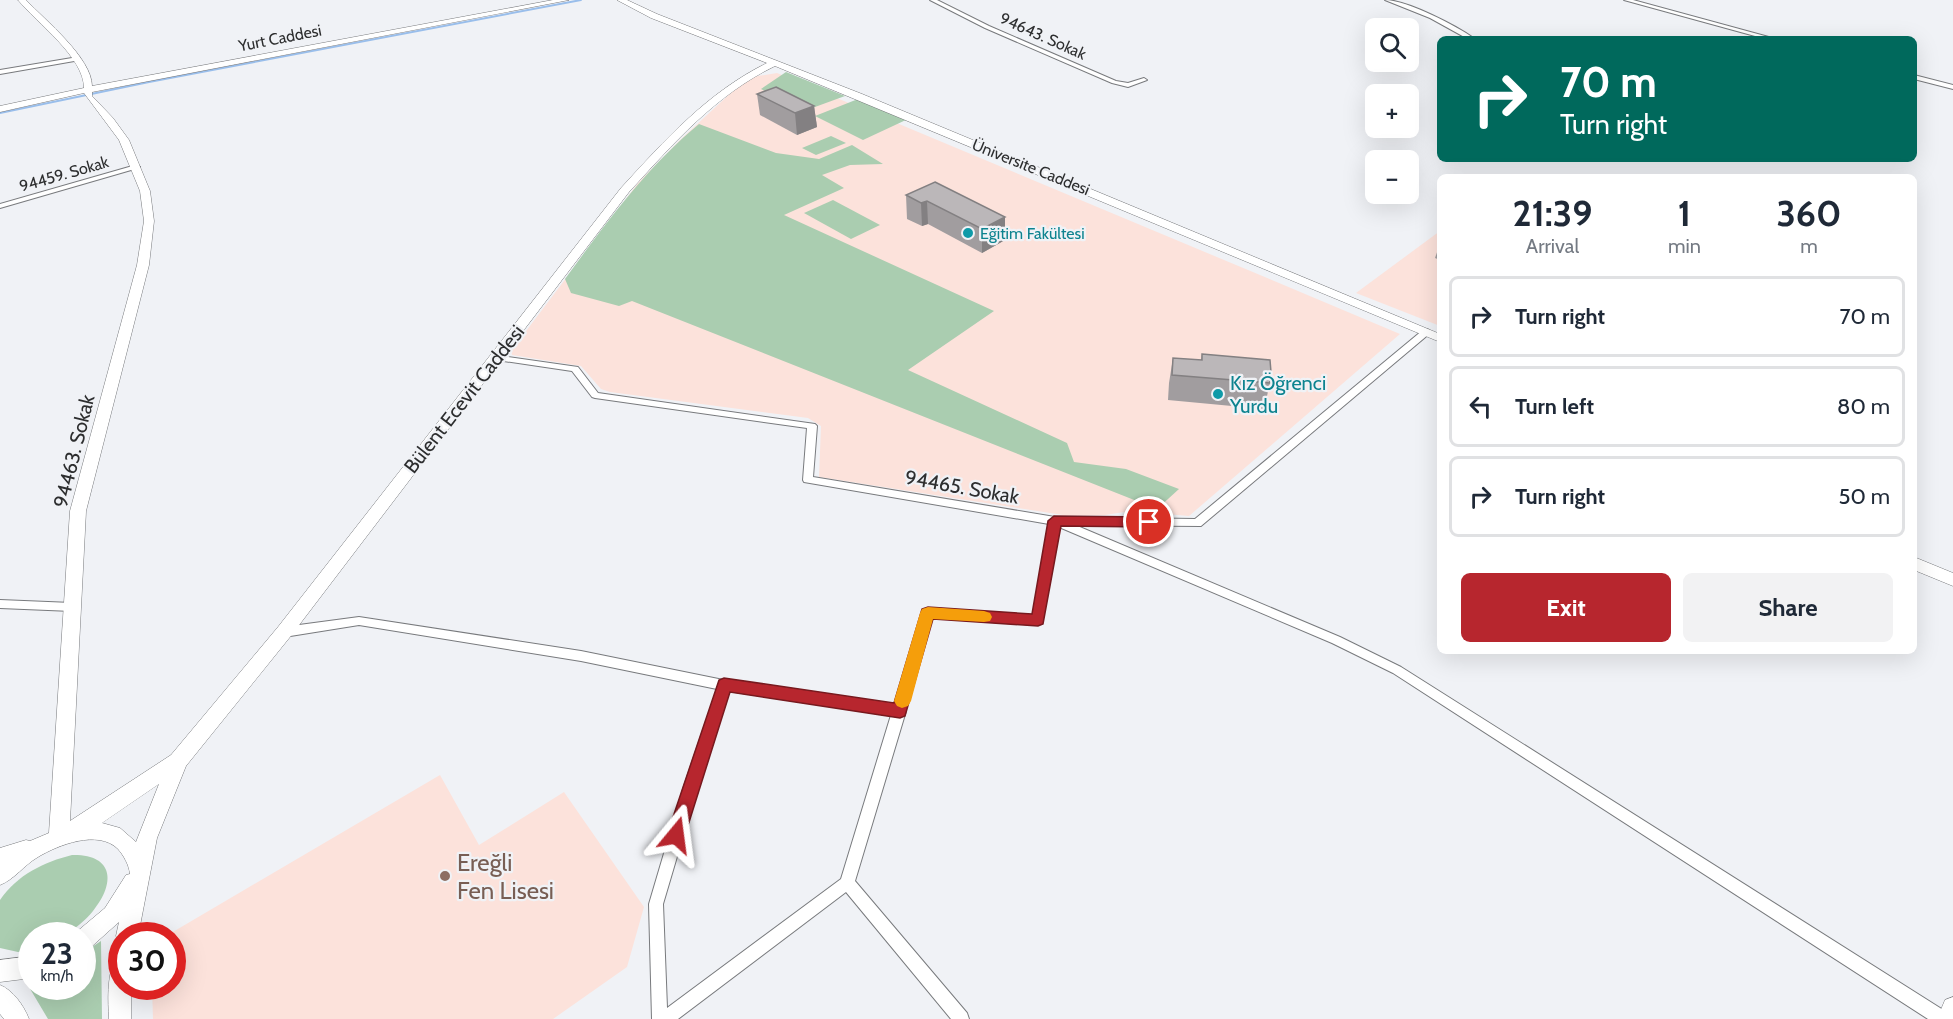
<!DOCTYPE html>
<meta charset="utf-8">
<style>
body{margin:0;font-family:Cabin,sans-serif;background:#f2f2f3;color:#1f2937;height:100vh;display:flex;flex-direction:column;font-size:22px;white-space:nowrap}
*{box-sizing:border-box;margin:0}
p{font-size:20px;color:#747a83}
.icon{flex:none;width:33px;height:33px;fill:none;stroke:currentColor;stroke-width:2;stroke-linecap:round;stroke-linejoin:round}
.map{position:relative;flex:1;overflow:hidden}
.drawer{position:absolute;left:1437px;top:174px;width:480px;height:480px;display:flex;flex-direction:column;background:#fff;border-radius:9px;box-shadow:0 6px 24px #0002}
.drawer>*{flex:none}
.guide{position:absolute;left:1437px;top:36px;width:480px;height:126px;border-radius:9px;box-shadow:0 6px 24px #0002;background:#00695c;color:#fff;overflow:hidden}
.buttons{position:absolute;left:1365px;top:18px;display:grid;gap:12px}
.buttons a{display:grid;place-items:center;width:54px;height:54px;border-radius:9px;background:#fff;box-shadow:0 6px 24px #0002;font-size:30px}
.speed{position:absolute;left:18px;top:922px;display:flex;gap:12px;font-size:30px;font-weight:700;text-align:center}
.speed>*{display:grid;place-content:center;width:78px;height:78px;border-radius:50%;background:#fff;box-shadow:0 6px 24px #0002;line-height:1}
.speed small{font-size:15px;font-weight:400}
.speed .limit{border:9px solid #d22;background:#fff;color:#111}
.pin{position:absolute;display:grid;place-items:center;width:51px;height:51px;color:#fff;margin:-26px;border:3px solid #fff;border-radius:50%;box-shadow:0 2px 6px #0007}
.me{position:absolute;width:66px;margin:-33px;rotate:16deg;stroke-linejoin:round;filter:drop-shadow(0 0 4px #0008)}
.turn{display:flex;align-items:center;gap:21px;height:126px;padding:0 24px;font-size:27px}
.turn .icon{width:78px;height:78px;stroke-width:2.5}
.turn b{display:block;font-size:42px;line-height:51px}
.eta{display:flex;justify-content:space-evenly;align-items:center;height:102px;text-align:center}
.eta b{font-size:36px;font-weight:800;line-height:42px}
.button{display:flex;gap:12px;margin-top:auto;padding:12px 24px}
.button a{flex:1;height:69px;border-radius:9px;background:#b7262e;color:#fff;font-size:24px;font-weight:800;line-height:69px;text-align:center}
.button a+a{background:#f2f2f3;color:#1f2937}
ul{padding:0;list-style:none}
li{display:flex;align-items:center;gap:18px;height:81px;margin:0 12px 9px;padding:0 12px;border:3px solid #e0e1e3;border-radius:9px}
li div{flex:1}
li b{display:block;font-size:22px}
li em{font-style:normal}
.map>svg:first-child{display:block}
</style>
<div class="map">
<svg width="1953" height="1019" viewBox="0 0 1953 1019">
<rect width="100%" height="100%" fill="#f0f2f6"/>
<!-- education -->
<g fill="#fce2db">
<polygon points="777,73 1279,283 1400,334 1189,516 1131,511 1105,515 1063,515 819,477 821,426 808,418 610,392 601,389 581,366 512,355 511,351 638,183 679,141 734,90 752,77"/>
<polygon points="1440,231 1440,326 1356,293"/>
<polygon points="440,775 479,845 564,792 644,907 627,967 553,1019 153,1019 152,987 172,987 172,936 166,936"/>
</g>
<!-- green -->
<g fill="#aacdb0">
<polygon points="786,72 845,96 804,111 761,89"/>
<polygon points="858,99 908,119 863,140 815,116"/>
<path d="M699 124 776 153 819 159 852 145 883 164 850 165 822 175 844 188 784 215 994 311 908 370 1067 443 1074 462 1126 469 1179 489 1157 509 632 301 619 306 571 293 565 279C606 223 646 168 699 124Z"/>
<polygon points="831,136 846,143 816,155 802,148"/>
<polygon points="833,200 880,225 851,239 804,213"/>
<path d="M72 855C114 854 116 883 93 911 85 921 74 929 64 936H32L31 950 18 952 0 948V900C17 875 44 862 72 855Z"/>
<polygon points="101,941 102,1019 48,1019 26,982 31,980 32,987 82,987 83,953"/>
</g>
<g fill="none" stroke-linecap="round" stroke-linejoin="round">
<!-- stream -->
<polyline stroke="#99beeb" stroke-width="2" points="0,113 149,82 581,0"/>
<defs>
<g id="street">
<polygon points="930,0 937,0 989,26 1116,81 1128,83 1144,78 1147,80 1128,87 1112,83 985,28"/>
<path d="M1385 0C1407 0 1457 26 1475 39H1468L1430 18Z"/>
<polygon points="1624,0 1633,0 1776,39 1766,39"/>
<polygon points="78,57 80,58 80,60 0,74 0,70"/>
<polygon points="1914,75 1953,85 1953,89 1914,79"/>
<polygon points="136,165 140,167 138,168 0,208 0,204"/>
<path d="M1426 329 1429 330V334L1201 526 1075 525 1340 637 1401 667 1948 1013 1950 1019H1928L1393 673 1332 643 1059 527 1042 623 1038 624 932 618 905 709 906 711 855 881 967 1013 969 1019H951L846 892 678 1019H652L649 904 683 789 717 689 581 661 359 625 284 637 280 635 278 632 280 629 284 627 359 617 581 651 748 685 894 705 924 610 928 609 1033 615 1049 524 804 482 803 480 807 428 595 398 592 397 572 371 497 360 494 359V355L578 367 598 393 815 424 817 426 813 477 1055 517 1195 519 1423 330ZM728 691 891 715 841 879 667 1008 663 904 697 789Z"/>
<polygon points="0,600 72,603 76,604 78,607 76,610 72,611 0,608"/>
</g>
<g id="secondary">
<path d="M18 0H26C45 20 92 58 92 86L553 0H569L92 92V96L113 118 129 140 150 191 154 221 149 265 86 511 70 821 171 755 278 627 621 188C665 140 708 92 767 63L651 18 617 0H627L657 14 862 94 1440 334V342L775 66C715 95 673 144 629 192L290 637 186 766 157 838 138 936H122V944L120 943 116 936 119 922 90 948 82 951V936H73L74 934 105 908 126 875 130 874C129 865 124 856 118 849 98 829 58 845 38 857 24 865 15 879 0 885V848L26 840 30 841 49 833 70 511 137 265 144 221 140 191 119 140 84 93 0 112V106L84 88C84 57 37 23 18 0ZM159 784 136 842 120 828 102 823Z"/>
<polygon points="1914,557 1953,573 1953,586 1914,570"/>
<polygon points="32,956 32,978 0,982 0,960"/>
<path d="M122 958V987H131V1019H109C108 1000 107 979 114 961Z"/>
<path d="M0 985C13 990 24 1006 29 1019H4L0 1014Z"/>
<polygon points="1953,997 1953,1019 1937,1019 1945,1000"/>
</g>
</defs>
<!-- street casing -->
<use href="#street" stroke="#787a7d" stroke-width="2"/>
<!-- secondary casing -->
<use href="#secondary" stroke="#787a7d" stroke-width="1"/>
<!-- street -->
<use href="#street" fill="#fff" fill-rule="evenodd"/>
<!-- secondary -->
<use href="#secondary" fill="#fff" fill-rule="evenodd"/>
</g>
<!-- wall -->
<g fill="#a19d9f">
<polygon points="757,94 814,106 817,127 797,135 760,115"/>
<polygon points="906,195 1005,217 1005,240 982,253 928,224 922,226 907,219"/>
<polygon points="1440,244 1440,260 1435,258"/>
<polygon points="1202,354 1271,372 1270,378 1270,383 1264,409 1168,400 1169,383 1173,358 1201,360"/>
</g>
<!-- shaded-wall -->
<g fill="#838082">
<polygon points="814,106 817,127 797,135 795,113"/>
<polygon points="927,201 928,224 922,226 921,203"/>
<polygon points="1005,217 1005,240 982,253 982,229"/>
</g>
<!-- building -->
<g fill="#bbb7b9" stroke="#838082" stroke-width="1.5">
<polygon points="776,87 814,106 795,113 757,94"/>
<polygon points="935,182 1005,217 982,229 927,201 921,203 906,195"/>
<polygon points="1202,354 1270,360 1271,372 1269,372 1270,383 1172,375 1173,358 1202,360"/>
</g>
<!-- route -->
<polygon fill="#b7262e" stroke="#77191e" stroke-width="1.5" points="1054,516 1149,517 1156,522 1149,527 1061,526 1043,624 1038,626 933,619 905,716 900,718 730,692 685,835 683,841 676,843 670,841 667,835 719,680 724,678 894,703 922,609 928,607 1032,614 1048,521"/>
<!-- slow -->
<polygon fill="#f59e0b" points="928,607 984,611 990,613 992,617 990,621 984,622 933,619 911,701 908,706 902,708 897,706 894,701 920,613 922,609"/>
<!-- markers -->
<g fill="#0f9aa8" stroke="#f0f2f6" stroke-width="2">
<circle cx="968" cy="233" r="6"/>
<circle cx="1218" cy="394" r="6"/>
</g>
<circle fill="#8d6e63" stroke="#f0f2f6" stroke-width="2" cx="445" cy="876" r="6"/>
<g text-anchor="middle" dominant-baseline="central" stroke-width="4.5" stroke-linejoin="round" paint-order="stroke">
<!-- far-street labels -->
<g font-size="16" fill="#2d2e2f" stroke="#f0f2f6">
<text transform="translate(1043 36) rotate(24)">94643. Sokak</text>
<text transform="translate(280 38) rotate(-11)">Yurt Caddesi</text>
<text transform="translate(1031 167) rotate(22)">Üniversite Caddesi</text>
<text transform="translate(64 174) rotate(-16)">94459. Sokak</text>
</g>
<!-- far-culture labels -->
<g font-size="16" fill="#0d838f" stroke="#f0f2f6" text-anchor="start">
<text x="980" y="233">Eğitim Fakültesi</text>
</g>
<!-- culture labels -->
<g font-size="20" fill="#0d838f" stroke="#f0f2f6" text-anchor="start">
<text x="1230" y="383">Kız Öğrenci<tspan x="1230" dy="23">Yurdu</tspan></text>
</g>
<!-- street labels -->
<g font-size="20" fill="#2d2e2f" stroke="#f0f2f6">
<text transform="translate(464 399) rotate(-52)">Bülent Ecevit Caddesi</text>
<text transform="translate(74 451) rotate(-76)">94463. Sokak</text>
<text transform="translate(962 487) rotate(10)">94465. Sokak</text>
</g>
<!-- near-education labels -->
<g font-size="24" fill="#785e54" stroke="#f0f2f6" text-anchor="start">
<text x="457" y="862">Ereğli<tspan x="457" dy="28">Fen Lisesi</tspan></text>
</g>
</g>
</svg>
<div class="buttons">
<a><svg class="icon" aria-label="search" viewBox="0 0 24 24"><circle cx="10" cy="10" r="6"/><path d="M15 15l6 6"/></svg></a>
<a>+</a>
<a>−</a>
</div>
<div class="speed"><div>23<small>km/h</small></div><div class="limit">30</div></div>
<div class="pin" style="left:1149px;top:522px;background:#d93025"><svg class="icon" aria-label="arrive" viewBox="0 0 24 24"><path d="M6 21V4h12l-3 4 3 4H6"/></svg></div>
<svg class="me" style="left:676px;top:835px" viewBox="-20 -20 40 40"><path d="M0-17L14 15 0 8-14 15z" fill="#b7262e" stroke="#fff" stroke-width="4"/></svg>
<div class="guide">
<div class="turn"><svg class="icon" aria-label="right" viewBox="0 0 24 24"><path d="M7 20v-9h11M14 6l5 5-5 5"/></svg><div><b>70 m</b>Turn right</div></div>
</div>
<section class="drawer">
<div class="eta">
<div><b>21:39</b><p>Arrival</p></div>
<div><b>1</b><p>min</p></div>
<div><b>360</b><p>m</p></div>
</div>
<ul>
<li><svg class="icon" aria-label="right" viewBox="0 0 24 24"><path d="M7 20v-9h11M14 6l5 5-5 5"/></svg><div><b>Turn right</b></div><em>70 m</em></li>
<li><svg class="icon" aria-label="left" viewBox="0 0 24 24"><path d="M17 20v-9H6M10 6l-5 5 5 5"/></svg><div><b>Turn left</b></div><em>80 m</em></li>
<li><svg class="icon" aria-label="right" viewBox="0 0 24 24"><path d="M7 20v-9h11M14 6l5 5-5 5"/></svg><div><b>Turn right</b></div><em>50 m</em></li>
</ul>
<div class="button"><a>Exit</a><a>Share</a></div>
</section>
</div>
